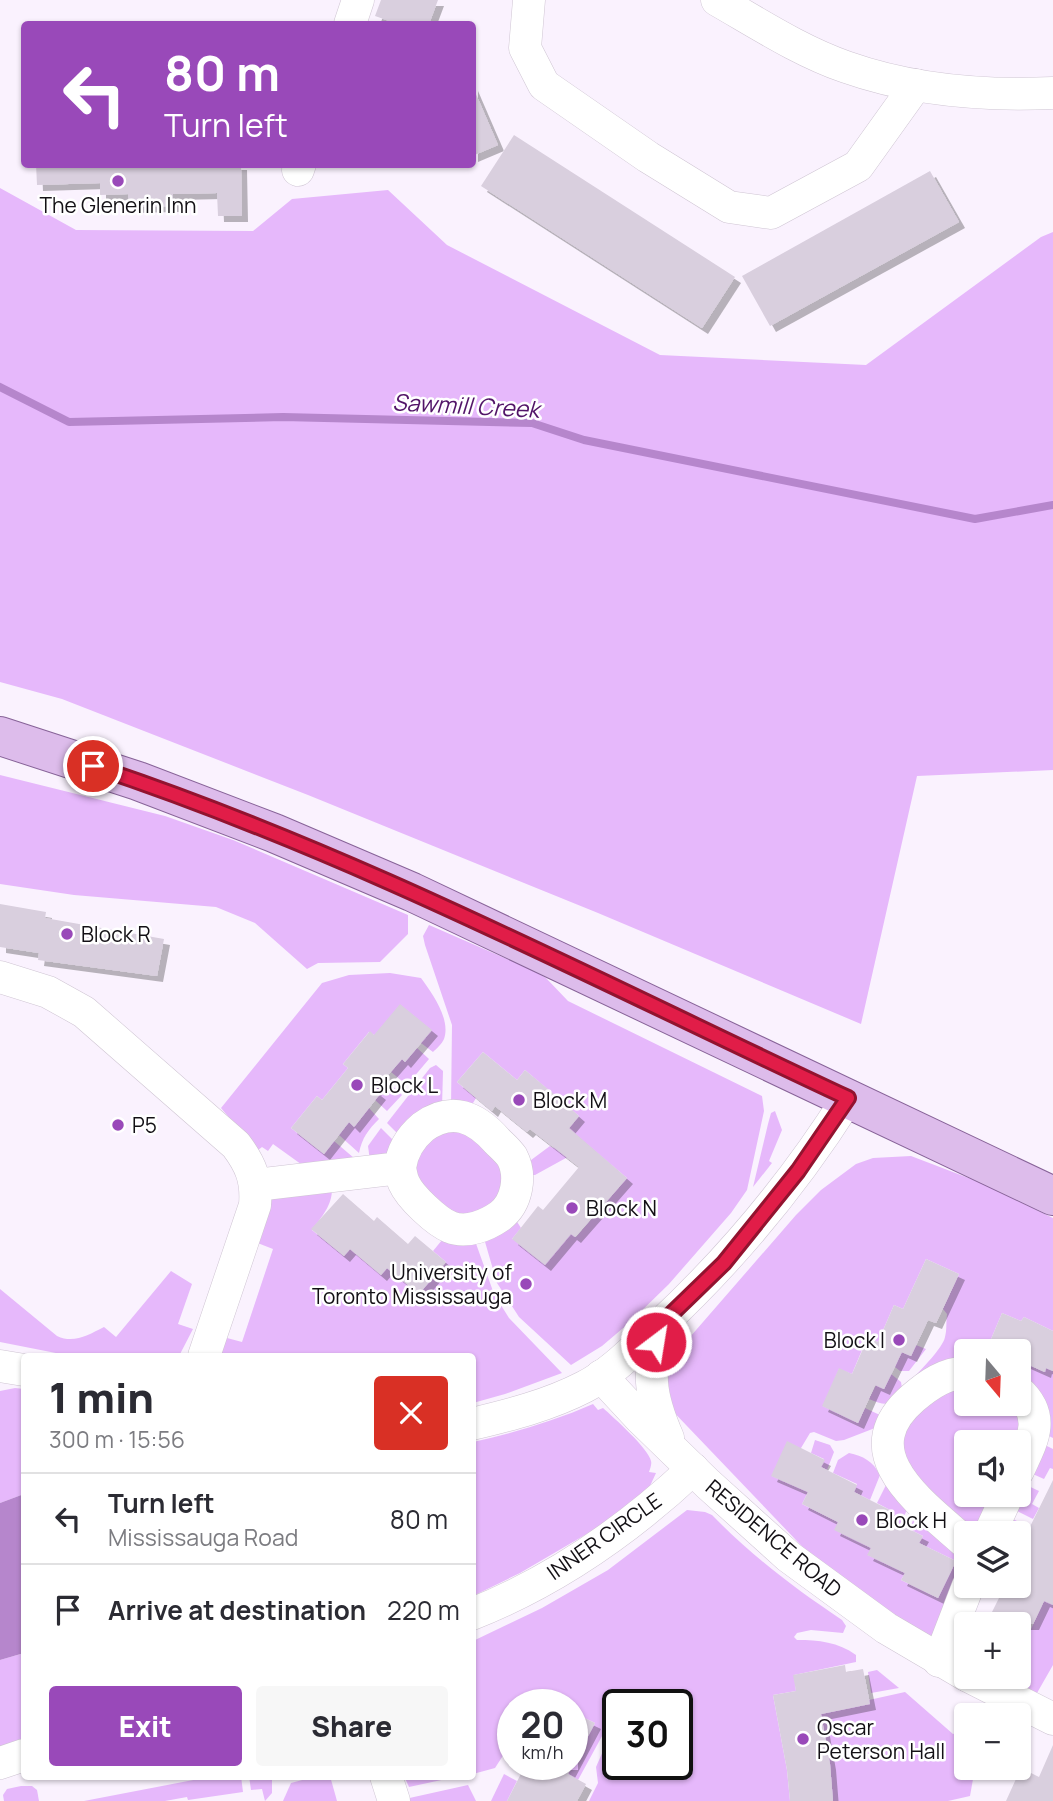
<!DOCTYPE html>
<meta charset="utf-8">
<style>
body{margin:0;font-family:Manrope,sans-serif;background:#f7f7f7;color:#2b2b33;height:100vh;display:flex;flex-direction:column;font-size:26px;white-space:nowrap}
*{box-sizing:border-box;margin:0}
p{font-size:23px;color:#7c7c81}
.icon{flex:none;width:38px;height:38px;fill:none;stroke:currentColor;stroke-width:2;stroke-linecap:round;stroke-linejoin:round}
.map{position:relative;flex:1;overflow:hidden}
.drawer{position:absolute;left:21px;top:1353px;width:455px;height:427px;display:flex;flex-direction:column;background:#fff;border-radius:7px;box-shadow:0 2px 5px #0004}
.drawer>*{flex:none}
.guide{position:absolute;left:21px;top:21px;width:455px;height:147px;border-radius:7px;box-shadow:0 2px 5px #0004;background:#9949b9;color:#fff;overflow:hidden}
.needle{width:46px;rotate:161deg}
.buttons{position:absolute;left:954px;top:1339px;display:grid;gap:14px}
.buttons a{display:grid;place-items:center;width:77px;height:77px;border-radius:7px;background:#fff;box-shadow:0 2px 5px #0004;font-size:35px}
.speed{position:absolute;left:497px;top:1689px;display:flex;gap:14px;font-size:35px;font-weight:700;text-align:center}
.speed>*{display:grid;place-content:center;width:91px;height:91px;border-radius:50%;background:#fff;box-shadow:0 2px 5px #0004;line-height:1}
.speed small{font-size:18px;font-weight:400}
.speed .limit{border:4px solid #111;border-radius:10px;background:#fff;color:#111}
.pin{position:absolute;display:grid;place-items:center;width:60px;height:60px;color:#fff;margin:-30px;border:4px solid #fff;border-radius:50%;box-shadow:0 2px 7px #0007}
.me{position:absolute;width:77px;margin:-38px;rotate:31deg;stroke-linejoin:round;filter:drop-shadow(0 0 5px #0008)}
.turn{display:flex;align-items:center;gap:24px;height:147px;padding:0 28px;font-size:32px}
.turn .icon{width:91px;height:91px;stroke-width:2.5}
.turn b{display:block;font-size:49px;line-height:60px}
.round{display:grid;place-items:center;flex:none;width:74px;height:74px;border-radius:7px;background:#f7f7f7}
.headline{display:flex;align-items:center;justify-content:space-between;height:119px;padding:0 28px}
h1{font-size:42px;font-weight:800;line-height:52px}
.button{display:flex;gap:14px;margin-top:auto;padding:14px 28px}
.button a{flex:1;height:80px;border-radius:7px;background:#9949b9;color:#fff;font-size:28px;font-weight:800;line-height:80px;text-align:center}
.button a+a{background:#f7f7f7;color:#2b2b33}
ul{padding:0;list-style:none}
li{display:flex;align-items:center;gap:21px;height:91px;padding:0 28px;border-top:2px solid #e1e1e2}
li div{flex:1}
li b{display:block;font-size:26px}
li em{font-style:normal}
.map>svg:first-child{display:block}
</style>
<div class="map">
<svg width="1053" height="1801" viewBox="0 0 1053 1801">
<defs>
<filter id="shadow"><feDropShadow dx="6" dy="6" stdDeviation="0" flood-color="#0004"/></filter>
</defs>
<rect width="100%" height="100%" fill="#faf2fe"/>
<!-- green -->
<g fill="#e6b8fb" fill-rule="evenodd">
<polygon points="0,188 76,230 253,231 292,199 388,190 447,245 660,355 866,365 1041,237 1053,232 1053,770 917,776 861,1024 598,913 308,795 62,699 0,682"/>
<polygon points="0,775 165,816 233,840 408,915 408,934 380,962 318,963 307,969 255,923 216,907 74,895 0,884"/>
<polygon points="429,925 535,971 546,978 568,1001 762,1096 764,1111 747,1190 731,1213 669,1284 629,1323 602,1346 571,1365 519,1317 497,1283 483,1235 514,1217 521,1228 512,1239 571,1234 576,1237 627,1178 596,1152 575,1153 535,1175 528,1175 527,1163 550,1146 553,1148 579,1116 525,1070 517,1080 483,1052 457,1082 476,1098 470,1108 451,1107 452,1025 425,945 423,936"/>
<path d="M390 973 421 978C432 993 451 1019 444 1039 442 1044 436 1049 433 1052L421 1043 374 1035 369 1032 343 1064 348 1068 322 1100 317 1096 291 1128 324 1154 334 1141 354 1158 305 1167 273 1144 268 1151 262 1147 257 1151 221 1108 322 983 349 975Z"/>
<polygon points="417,1048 429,1059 407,1085 391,1072 402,1059 405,1062"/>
<polygon points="436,1065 443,1071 442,1107 401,1137 387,1123 430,1068"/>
<polygon points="385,1079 402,1095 387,1111 375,1100 380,1094 375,1090"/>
<path d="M369 1108 379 1119C368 1130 362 1138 359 1153L339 1135 349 1122 355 1126Z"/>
<polygon points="775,1111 782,1130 769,1161 772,1163 753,1187 768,1124 771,1113"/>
<polygon points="470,1127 505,1166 500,1202 464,1221 415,1185 414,1147 430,1131"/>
<polygon points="381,1128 398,1145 386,1157 370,1161 368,1146"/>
<path d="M911 1156 979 1182 1053 1218V1331L1024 1317 1021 1321 1002 1313 986 1351H966V1366L913 1379C921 1369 943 1348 945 1337 947 1330 946 1321 947 1314L943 1309 959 1274 926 1259 903 1309 894 1305 878 1342 867 1338 852 1374 839 1369 823 1406 858 1423 865 1408 882 1416 875 1428 844 1440 836 1441 814 1432 810 1433 801 1448 772 1476 808 1492 802 1504 838 1522 871 1548 868 1555 905 1573 901 1580 938 1598 956 1561 919 1543 923 1536 909 1529 917 1512C930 1525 957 1544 963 1560 969 1576 941 1626 934 1643L816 1561 665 1403 660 1384 670 1360 796 1215 821 1190 856 1164 873 1158Z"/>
<path d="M332 1186C333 1205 322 1216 312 1230L344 1256 350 1249 381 1275 387 1268 419 1294 446 1262 433 1251 447 1234 474 1238 494 1294 509 1318 562 1373 505 1394 473 1403 472 1356H219L227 1338 242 1342 273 1249 255 1242 270 1201 282 1193Z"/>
<path d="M171 1271 192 1284 178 1324 193 1329 179 1356H71L0 1342V1289L57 1336C74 1344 88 1335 104 1327L116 1337Z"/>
<polygon points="916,1345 926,1349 909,1371 900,1371 895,1367 901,1352 911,1356"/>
<polygon points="1029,1365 1044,1372 1046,1368 1053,1371 1053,1438 1045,1434 1021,1383"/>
<path d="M891 1374 901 1382 903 1394C891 1406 885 1406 869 1399L876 1385 884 1389Z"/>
<polygon points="966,1380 966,1404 1015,1404 1023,1421 1018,1442 966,1442 966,1494 995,1495 981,1526 974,1529 966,1527 903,1470 900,1447 907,1427 922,1407"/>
<polygon points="15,1388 24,1389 24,1494 0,1503 0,1391"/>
<path d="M593 1404 598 1410 603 1408C613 1417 649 1449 651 1461 652 1464 650 1469 649 1472L656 1473 650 1486 641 1497 602 1525 520 1573 473 1596V1442C514 1433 554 1421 593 1404Z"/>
<polygon points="815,1440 830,1445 834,1452 827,1470 821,1467 824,1459 811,1453"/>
<polygon points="1039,1442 1053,1449 1053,1469 1050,1468 1044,1479 1026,1471"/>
<path d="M849 1453C863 1456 873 1461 880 1475L870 1500 854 1492 857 1484 833 1473 838 1460Z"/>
<polygon points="889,1479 908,1508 900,1524 887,1518 890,1510 877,1503"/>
<polygon points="1022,1483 1039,1491 1032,1504 1039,1508 1033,1519 1011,1508"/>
<path d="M687 1510 705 1512 712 1515C752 1556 794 1588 842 1620L846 1626 843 1633 811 1630 797 1633 794 1637 797 1640C819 1640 838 1642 856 1655V1662L794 1675 796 1691 773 1695 787 1770 790 1801H589L598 1783 596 1767 614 1726 613 1716 578 1780 568 1774 595 1723 572 1712V1704H513V1740L495 1768 473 1774V1641L542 1608 608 1570ZM618 1704H677V1764H618Z"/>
<polygon points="1007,1516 1029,1527 1021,1545 1026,1548 1021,1560 1019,1559 1018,1533 1001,1533"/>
<polygon points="1053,1593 1053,1665 1037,1693 1000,1677 1018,1676 1019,1637 1026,1640 1044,1601"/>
<polygon points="24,1653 24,1739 0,1747 0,1660"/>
<polygon points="877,1670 899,1688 871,1693 868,1672"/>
<polygon points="905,1692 953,1734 966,1729 966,1768 975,1768 970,1796 948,1801 833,1801 830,1764 821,1714 869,1704 869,1700"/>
<polygon points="504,1774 517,1781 507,1801 491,1801"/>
<polygon points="214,1776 241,1776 243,1792 188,1800 187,1797 165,1801 84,1801"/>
<polygon points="249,1776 272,1776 272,1793 265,1801 262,1789 251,1790"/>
<polygon points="317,1776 330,1776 337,1801 283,1801 291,1783"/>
<polygon points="404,1776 460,1776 409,1787"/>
<polygon points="468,1785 476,1801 406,1801 405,1799"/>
<polygon points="21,1786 32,1786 37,1790 39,1801 4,1801 3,1795 7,1789"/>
</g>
<!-- water -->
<polygon fill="#b686cc" points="24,1494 24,1653 0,1660 0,1503"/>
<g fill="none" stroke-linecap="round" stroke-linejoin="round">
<!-- stream -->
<polyline stroke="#b686cc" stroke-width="8" points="0,387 69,422 283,417 532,423 584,440 975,519 1053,505"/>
</g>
<!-- building -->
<g fill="#d9cfde" filter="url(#shadow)">
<polygon points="381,0 438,0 429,24 398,24 375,16"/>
<polygon points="472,85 498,145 472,156"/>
<polygon points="514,135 735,277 702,328 481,186"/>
<polygon points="36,164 241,164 242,216 218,216 217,193 173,194 173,206 129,207 128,194 100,195 100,183 37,185"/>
<polygon points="930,171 959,222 770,326 742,276"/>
<polygon points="0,904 46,912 45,918 164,939 157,976 38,960 39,953 0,947"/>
<polygon points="400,1004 432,1030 405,1062 402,1059 375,1090 380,1094 354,1127 349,1122 324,1154 291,1128 317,1096 322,1100 348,1068 343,1064 370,1031 374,1035"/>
<polygon points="483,1052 517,1080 525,1070 555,1095 579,1116 569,1128 627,1178 575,1237 571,1234 545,1265 512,1239 538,1206 543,1210 579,1167 530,1129 527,1132 495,1106 492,1111 457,1082"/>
<polygon points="343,1194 374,1221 377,1217 408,1244 415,1236 446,1262 419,1294 387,1268 381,1275 350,1249 344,1256 311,1229"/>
<polygon points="926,1259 959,1274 936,1323 928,1320 911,1356 902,1352 884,1389 875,1385 858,1423 822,1406 839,1368 852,1374 868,1337 878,1342 894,1305 903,1309"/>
<polygon points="1002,1313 1021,1321 1024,1317 1053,1331 1053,1371 1046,1368 1045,1372 1018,1360 1018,1351 986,1351"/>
<polygon points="787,1441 825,1460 821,1467 857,1485 854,1492 890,1510 887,1518 923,1536 919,1543 956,1561 938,1598 901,1580 905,1573 867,1555 871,1548 834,1530 838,1522 802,1504 808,1492 771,1476"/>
<polygon points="1053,1480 1053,1605 1044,1601 1033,1624 986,1624 1005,1586 1018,1586 1018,1564 1026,1548 1021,1545"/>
<polygon points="845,1665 846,1672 863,1669 870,1704 821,1714 830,1764 833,1801 790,1801 787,1770 773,1695 796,1691 793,1675"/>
<polygon points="572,1712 595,1723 568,1774 586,1784 577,1801 507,1801 526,1764 572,1764"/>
<polygon points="1053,1745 1053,1801 1006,1801 1021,1768 1039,1777"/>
</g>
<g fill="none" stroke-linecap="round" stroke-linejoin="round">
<defs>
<g id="minor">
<polyline points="529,0 525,48 544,85 648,157 729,207 771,213 858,166 916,85"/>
<path d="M717 0C759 24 800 51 846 67 911 90 985 96 1053 93"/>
<polyline points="350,24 358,0"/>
<polyline points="298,170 300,164"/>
<path d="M0 977 48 992 84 1012 236 1145C251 1165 257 1180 255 1205L204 1356"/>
<path d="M256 1185 400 1168C401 1173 402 1179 404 1183 410 1197 437 1222 450 1227 467 1234 487 1225 500 1216 517 1203 522 1176 512 1157 508 1151 502 1146 497 1141 476 1117 452 1106 423 1127 410 1138 402 1151 400 1168"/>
<path d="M660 1325C648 1373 648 1392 668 1438"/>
<polyline points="0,1366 24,1370"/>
<path d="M966 1373C946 1372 928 1385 913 1398 848 1454 924 1505 966 1543"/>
<polyline points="601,1376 641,1419 708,1484 789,1557 886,1628 966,1675"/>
<path d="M1018 1391C1047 1417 1032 1441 1018 1471"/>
<path d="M472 1424C510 1415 549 1405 584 1387 612 1373 635 1348 658 1327 731 1259 795 1182 848 1098"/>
<polyline points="990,1533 1008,1494"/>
<path d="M472 1614C555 1581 629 1529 693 1469"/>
<polyline points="939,1661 968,1586"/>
<polyline points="968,1676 1053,1719"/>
<polyline points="0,1763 24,1755"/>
<polyline points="386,1776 394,1801"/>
</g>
<polyline id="major" points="0,736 138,781 274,833 412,892 1053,1196"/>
</defs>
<!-- minor casing -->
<use href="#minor" stroke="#cfc5d3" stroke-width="33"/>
<!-- major casing -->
<use href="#major" stroke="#876398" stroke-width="40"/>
<!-- minor -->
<use href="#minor" stroke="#fff" stroke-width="32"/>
<!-- major -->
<use href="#major" stroke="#ddbceb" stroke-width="38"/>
</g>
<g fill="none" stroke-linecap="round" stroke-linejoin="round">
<defs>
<path id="route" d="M93 766C355 853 599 982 848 1098L798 1171 724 1263 660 1325 656 1342"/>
</defs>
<!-- route casing -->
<use href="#route" stroke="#92132f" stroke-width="18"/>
<!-- route -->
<use href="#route" stroke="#e11d48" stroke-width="12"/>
</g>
<!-- markers -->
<g fill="#9949b9" stroke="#fff" stroke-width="2.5">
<circle cx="118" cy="181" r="7"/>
<circle cx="67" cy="934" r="7"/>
<circle cx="357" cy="1085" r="7"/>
<circle cx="519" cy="1100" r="7"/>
<circle cx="118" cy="1125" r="7"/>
<circle cx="572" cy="1208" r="7"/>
<circle cx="526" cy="1284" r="7"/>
<circle cx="899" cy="1340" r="7"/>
<circle cx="862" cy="1520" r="7"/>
<circle cx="803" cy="1739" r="7"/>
</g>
<g text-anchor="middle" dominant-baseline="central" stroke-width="5" stroke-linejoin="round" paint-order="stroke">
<!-- poi labels -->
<g font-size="21" fill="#131015" stroke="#fff" text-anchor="start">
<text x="118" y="205" text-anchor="middle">The Glenerin Inn</text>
<text x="81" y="934">Block R</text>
<text x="371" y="1085">Block L</text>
<text x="533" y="1100">Block M</text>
<text x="132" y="1125">P5</text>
<text x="586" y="1208">Block N</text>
<text x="512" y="1272" text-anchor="end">University of<tspan x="512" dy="24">Toronto Mississauga</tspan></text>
<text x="885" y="1340" text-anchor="end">Block I</text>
<text x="876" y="1520">Block H</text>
<text x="817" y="1727">Oscar<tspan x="817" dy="24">Peterson Hall</tspan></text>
</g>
<!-- street labels -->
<g font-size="21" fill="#131015" stroke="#fff">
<text transform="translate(604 1536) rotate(-35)">INNER CIRCLE</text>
<text transform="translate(774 1538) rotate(40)">RESIDENCE ROAD</text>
</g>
<!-- water labels -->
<g font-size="23" font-style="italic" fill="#521468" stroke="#fff">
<text transform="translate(466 405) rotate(3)">Sawmill Creek</text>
</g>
</g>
</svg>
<div class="buttons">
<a><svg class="needle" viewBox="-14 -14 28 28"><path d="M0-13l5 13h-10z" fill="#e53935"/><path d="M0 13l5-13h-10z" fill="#7c7c81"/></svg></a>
<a><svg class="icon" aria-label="sound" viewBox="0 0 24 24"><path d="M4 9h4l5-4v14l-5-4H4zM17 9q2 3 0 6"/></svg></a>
<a><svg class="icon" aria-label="layers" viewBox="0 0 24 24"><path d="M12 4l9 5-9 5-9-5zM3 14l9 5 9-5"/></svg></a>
<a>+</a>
<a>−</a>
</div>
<div class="speed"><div>20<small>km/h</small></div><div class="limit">30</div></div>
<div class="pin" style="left:93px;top:766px;background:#d93025"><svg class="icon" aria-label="arrive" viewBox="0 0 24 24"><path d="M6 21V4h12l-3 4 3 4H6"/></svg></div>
<svg class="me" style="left:656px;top:1342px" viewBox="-20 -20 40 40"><circle r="17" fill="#e11d48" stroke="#fff" stroke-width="3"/><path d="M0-11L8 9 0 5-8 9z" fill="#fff"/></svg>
<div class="guide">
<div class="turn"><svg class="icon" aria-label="left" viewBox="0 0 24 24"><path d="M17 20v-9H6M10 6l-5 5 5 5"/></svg><div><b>80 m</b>Turn left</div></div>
</div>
<section class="drawer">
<div class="headline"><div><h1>1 min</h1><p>300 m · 15:56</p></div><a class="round" style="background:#d93025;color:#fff"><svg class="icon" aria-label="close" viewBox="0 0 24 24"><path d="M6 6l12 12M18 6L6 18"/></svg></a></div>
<ul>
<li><svg class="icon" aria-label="left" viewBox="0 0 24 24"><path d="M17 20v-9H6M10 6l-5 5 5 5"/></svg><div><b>Turn left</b><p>Mississauga Road</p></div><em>80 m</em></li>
<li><svg class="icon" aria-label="arrive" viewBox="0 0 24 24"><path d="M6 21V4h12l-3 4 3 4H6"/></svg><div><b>Arrive at destination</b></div><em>220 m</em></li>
</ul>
<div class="button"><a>Exit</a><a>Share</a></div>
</section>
</div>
